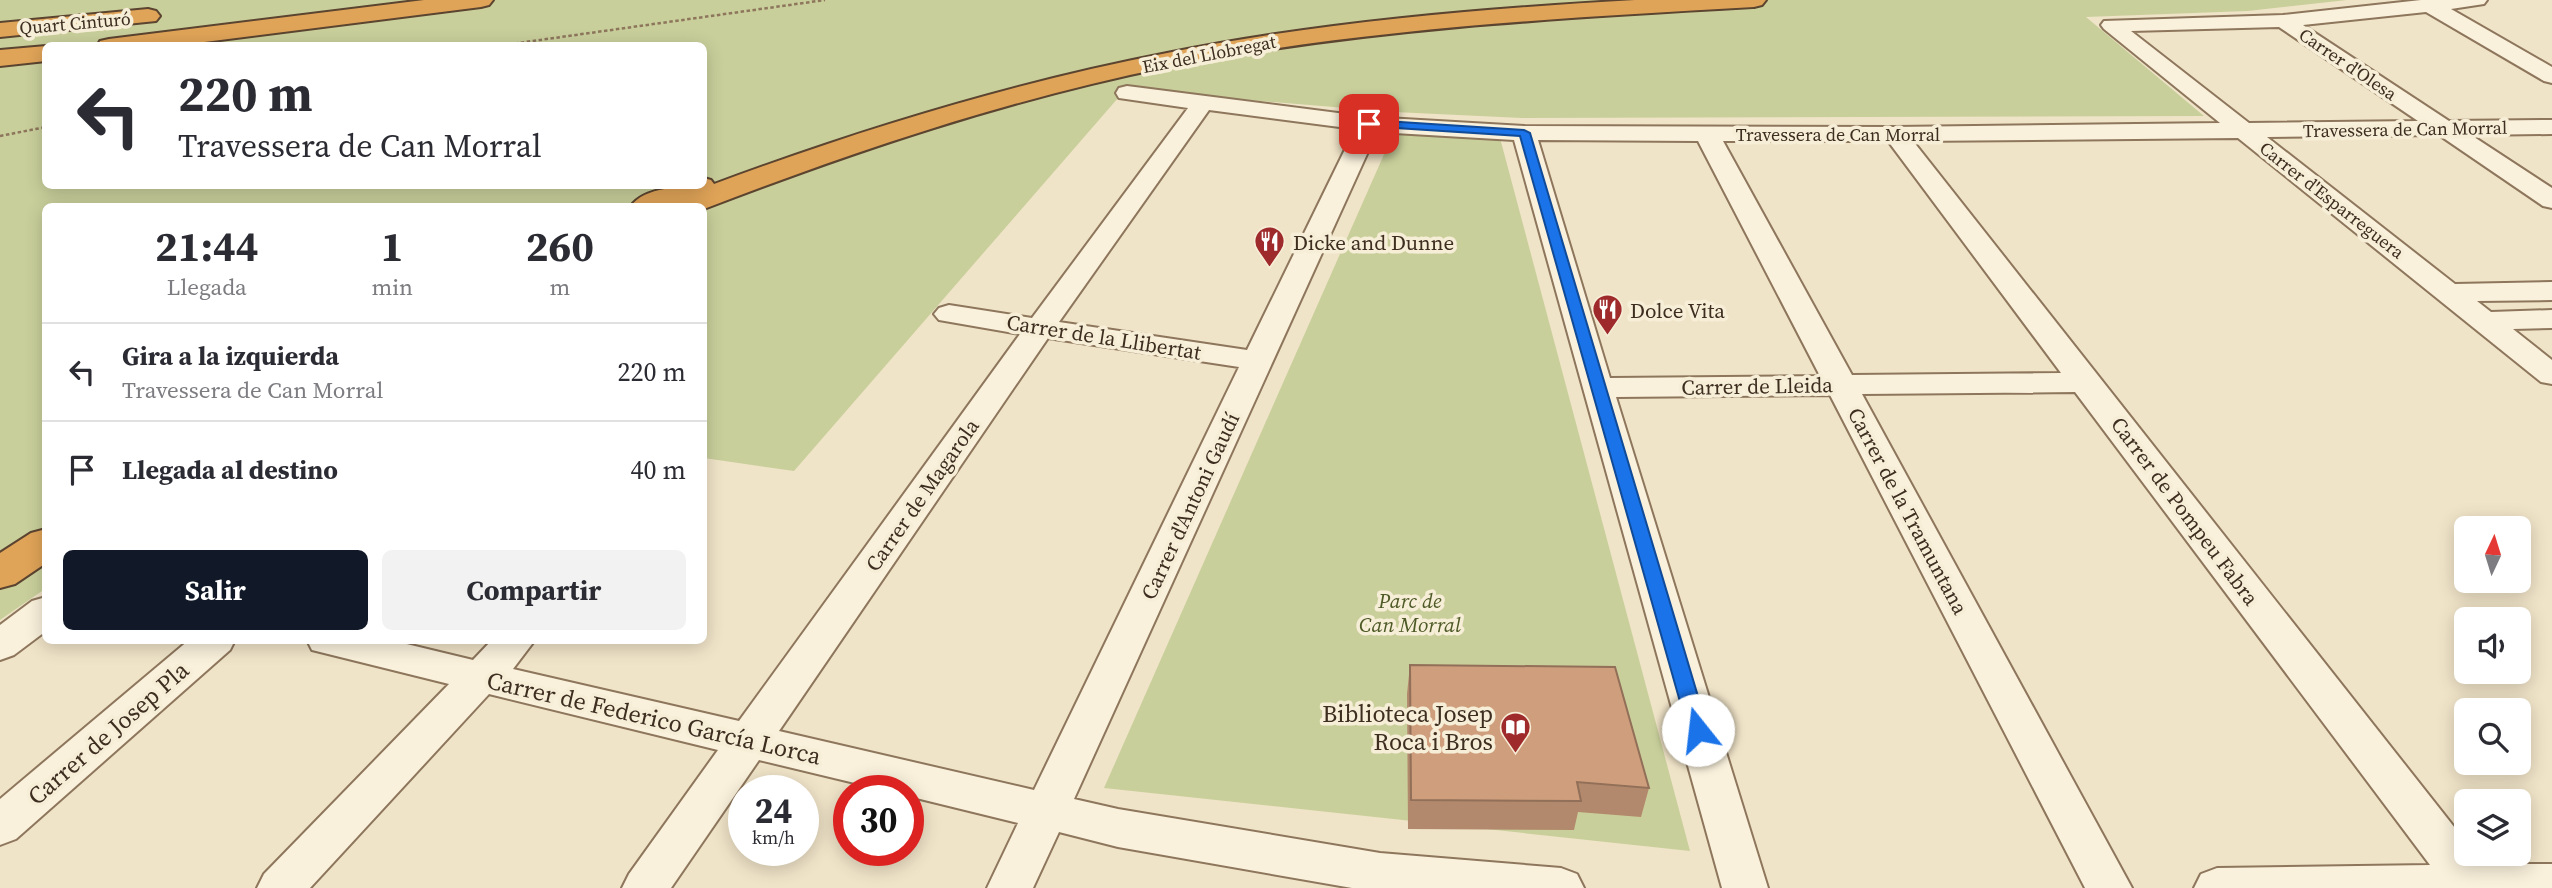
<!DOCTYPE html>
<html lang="es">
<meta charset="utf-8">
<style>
body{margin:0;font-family:"Source Serif 4",serif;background:#f2f2f3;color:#2b2b33;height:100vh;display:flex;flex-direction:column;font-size:26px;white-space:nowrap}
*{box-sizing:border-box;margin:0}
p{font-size:23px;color:#7c7c81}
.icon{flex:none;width:38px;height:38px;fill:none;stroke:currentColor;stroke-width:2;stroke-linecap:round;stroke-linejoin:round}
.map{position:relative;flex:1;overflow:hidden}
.sheet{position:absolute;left:42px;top:203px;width:665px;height:441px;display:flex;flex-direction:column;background:#fff;border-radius:10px;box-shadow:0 4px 18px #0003}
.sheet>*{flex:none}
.guide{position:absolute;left:42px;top:42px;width:665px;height:147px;border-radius:10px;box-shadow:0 4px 18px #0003;background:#fff;color:#2b2b33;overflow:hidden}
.needle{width:46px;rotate:4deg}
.buttons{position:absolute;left:2454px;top:516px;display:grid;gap:14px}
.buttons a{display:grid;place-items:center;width:77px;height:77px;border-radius:10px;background:#fff;box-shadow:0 4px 18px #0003;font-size:35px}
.speed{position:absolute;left:728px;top:775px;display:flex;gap:14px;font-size:35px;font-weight:700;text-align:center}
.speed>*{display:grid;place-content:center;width:91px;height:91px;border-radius:50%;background:#fff;box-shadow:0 4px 18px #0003;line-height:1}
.speed small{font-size:18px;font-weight:400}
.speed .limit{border:10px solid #d22;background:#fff;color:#111}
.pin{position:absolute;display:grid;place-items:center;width:60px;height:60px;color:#fff;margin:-30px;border-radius:14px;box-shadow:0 4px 10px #0006}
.me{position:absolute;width:77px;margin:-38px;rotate:344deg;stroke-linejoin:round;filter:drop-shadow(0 0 5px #0008)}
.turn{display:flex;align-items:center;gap:24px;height:147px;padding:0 21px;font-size:32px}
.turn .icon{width:91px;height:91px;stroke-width:2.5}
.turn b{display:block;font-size:49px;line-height:60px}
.eta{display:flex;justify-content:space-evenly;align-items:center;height:119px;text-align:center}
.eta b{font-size:42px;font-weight:700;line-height:49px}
.primary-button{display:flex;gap:14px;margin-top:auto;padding:14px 21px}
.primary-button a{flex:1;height:80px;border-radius:10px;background:#111827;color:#fff;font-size:28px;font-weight:700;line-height:80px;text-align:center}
.primary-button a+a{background:#f2f2f3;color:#2b2b33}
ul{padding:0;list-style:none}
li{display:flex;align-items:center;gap:21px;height:98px;padding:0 21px;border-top:2px solid #e1e1e2}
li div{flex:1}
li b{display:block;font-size:26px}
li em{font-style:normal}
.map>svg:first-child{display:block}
</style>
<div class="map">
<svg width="2552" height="888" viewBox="0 0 2552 888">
<rect width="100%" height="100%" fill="#f0e4c8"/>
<!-- green -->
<g fill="#c9cf9b" fill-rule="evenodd">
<path d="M0 0H2347L2248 11 2086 17 2204 116 1522 118 1394 112 1125 90 794 471 704 458V206H46L45 589 0 620ZM46 46H704V186H46Z"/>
<polygon points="1393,134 1500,138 1690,851 1104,788"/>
</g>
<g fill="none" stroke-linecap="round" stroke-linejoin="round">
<defs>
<g id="minor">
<path d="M2421 0H2487L2484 4 2451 9 2552 67V83L2544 81 2426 12 2303 25 2449 121 2552 120V134L2471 135 2552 188V208L2543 206 2439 135 2267 137 2455 284 2552 282V300L2477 301 2491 312 2552 310V328L2513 329 2552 360V384L2541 382 2238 138 1913 141 2466 842V854H2475L2483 864H2552V888H2194L2201 874 2217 868 2430 865 2075 392 1862 394 2132 888H2085L1830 395 1616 397 1768 888H1722L1514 140 1377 132 1074 799 1118 809 1380 853 1561 868 1577 874 1584 888H1352L1118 847 1059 832 1033 888H987L1018 823 908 796V791H888L759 760 671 888H622L629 874 718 750 489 694 310 888H257L264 874 449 684 312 650 307 640H390L473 660 492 640H535L513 669 739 721 1020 334 939 320 934 314 939 308 949 305 1032 318 1188 108 1119 98 1116 93 1119 88 1127 86 1369 117 1524 126 1895 127 2220 123 2104 29 2101 25 2104 21 2283 15ZM2279 27 2418 121 2249 123 2131 31ZM1209 110 1355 129 1247 350 1059 322ZM1538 140 1698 141 1820 376 1610 378ZM1723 141H1888L2061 373 1852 375ZM1048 338 1239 367 1034 790 779 731Z"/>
<polygon points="46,597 46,631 14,655 0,660 0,625 32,601"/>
<polygon points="189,640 235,640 230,650 16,839 0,845 0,799"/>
</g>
<g id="highway">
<polygon points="424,0 493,0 489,5 481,7 173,46 97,46 100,41 109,39"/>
<path d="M1635 0H1766L1762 5 1754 7C1558 18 1361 29 1168 67 1009 99 855 151 704 209V206H631C644 187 683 186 704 186V178L711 180 714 184C862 129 1012 83 1167 53 1321 22 1478 9 1635 0Z"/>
<polygon points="148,9 156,11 160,16 156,21 0,37 0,23"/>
<polygon points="46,46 46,61 0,66 0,50"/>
<polygon points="46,529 46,563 15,584 0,588 0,553 31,533"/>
</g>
</defs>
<!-- minor casing -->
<use href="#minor" stroke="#8d765c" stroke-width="4"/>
<!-- highway casing -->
<use href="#highway" stroke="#5b4430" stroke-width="4"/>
<!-- path -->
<g stroke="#8d765c" stroke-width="2.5" stroke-dasharray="3.5 2.5" stroke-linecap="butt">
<polyline points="497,46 825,0"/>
<polyline points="0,136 46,127"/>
</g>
<!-- minor -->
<use href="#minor" fill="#faf1dc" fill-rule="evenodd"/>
<!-- highway -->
<use href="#highway" fill="#e0a458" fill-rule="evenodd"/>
</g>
<!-- wall -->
<polygon fill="#b2896c" points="1410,665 1649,788 1641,817 1578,812 1574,830 1408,829 1407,694"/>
<!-- building -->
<polygon fill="#cf9f7d" stroke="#916f58" stroke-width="2" points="1410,665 1615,667 1649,788 1577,782 1581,801 1411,800"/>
<!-- route -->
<polygon fill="#1a73e8" stroke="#114b97" stroke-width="2" points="1369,120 1524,130 1530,133 1708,730 1705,736 1698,738 1691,736 1688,730 1520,136 1365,126 1364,124"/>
<!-- icons -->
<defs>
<symbol id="restaurant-pin" viewBox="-11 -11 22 30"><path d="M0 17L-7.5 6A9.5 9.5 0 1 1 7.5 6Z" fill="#9e2a2b" stroke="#f7eed8"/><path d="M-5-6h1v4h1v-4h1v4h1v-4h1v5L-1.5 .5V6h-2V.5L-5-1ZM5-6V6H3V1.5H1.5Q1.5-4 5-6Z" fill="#fff"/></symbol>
<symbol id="library-pin" viewBox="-11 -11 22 30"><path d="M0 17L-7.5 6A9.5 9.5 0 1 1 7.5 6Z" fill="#9e2a2b" stroke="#f7eed8"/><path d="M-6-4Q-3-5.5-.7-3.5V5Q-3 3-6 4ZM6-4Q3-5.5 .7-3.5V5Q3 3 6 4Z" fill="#fff"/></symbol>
</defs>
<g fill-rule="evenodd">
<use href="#restaurant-pin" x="1252" y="224" width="35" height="47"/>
<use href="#restaurant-pin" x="1590" y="292" width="35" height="47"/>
<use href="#library-pin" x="1498" y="710" width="35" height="47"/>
</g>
<g text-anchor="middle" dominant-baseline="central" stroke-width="7" stroke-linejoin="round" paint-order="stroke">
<!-- far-street labels -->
<g font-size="18" fill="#3d2e20" stroke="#f7eed8">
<text transform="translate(75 23) rotate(-5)">Quart Cinturó</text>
<text transform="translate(1209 54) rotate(-11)">Eix del Llobregat</text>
<text transform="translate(2348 64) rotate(34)">Carrer d'Olesa</text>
<text transform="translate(2405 129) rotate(-1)">Travessera de Can Morral</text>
<text x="1838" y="134">Travessera de Can Morral</text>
<text transform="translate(2332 200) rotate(38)">Carrer d'Esparreguera</text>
</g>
<!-- poi labels -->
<g font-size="21" fill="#3d2e20" stroke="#f7eed8" text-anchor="start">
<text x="1293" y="242">Dicke and Dunne</text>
<text x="1630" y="310">Dolce Vita</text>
</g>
<!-- street labels -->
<g font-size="21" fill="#3d2e20" stroke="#f7eed8">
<text transform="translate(1104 337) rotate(9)">Carrer de la Llibertat</text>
<text transform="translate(1757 386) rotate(-1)">Carrer de Lleida</text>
<text transform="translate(922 495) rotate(-55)">Carrer de Magarola</text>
<text transform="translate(1190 506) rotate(-65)">Carrer d'Antoni Gaudí</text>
<text transform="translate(1908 511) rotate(62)">Carrer de la Tramuntana</text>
<text transform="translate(2185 511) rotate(53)">Carrer de Pompeu Fabra</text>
</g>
<!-- park labels -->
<g font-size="21" font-style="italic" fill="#4d5a26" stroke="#f7eed8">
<text x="1410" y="600">Parc de<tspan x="1410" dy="24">Can Morral</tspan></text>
</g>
<!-- near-poi labels -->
<g font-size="24" fill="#3d2e20" stroke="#f7eed8" text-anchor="end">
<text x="1493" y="713">Biblioteca Josep<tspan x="1493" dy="28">Roca i Bros</tspan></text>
</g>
<!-- near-street labels -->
<g font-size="24" fill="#3d2e20" stroke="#f7eed8">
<text transform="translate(654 718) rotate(13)">Carrer de Federico García Lorca</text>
<text transform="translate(108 733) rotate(-41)">Carrer de Josep Pla</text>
</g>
</g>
</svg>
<div class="buttons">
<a><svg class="needle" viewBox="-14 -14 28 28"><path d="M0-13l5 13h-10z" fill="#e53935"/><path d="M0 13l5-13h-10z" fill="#7c7c81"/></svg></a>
<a><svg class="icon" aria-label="sound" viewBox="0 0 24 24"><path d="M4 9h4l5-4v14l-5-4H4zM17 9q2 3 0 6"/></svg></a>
<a><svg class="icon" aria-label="search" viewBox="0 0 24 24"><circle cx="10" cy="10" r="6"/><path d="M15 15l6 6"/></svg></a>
<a><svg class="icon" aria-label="layers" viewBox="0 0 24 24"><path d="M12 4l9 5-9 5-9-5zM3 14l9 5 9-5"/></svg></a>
</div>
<div class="speed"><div>24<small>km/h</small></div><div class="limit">30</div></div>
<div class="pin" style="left:1369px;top:124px;background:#d93025"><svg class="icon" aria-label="arrive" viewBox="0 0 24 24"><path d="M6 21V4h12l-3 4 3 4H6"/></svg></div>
<svg class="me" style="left:1698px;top:730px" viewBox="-20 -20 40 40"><circle r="19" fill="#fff"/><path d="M0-13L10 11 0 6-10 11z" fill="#1a73e8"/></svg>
<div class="guide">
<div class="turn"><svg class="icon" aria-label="left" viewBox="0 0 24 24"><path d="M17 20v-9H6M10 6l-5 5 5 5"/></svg><div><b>220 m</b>Travessera de Can Morral</div></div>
</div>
<section class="sheet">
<div class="eta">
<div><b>21:44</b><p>Llegada</p></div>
<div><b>1</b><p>min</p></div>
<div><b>260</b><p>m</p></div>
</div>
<ul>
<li><svg class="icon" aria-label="left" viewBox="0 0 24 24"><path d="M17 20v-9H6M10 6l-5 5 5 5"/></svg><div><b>Gira a la izquierda</b><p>Travessera de Can Morral</p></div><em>220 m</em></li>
<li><svg class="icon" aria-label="arrive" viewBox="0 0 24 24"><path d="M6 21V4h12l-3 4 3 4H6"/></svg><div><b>Llegada al destino</b></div><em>40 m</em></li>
</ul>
<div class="primary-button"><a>Salir</a><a>Compartir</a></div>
</section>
</div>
